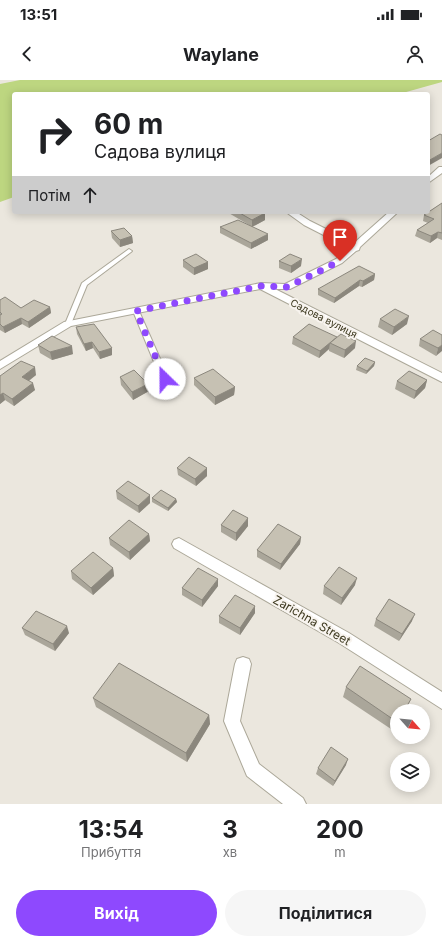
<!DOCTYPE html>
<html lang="uk">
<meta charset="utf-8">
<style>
body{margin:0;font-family:Inter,sans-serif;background:#f6f6f6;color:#202124;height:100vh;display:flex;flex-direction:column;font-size:15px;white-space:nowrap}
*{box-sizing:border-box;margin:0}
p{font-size:13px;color:#757577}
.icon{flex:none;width:22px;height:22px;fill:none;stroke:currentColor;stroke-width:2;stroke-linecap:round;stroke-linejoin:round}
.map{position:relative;height:724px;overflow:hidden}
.drawer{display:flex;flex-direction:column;background:#fff;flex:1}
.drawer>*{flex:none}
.banner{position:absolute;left:12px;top:12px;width:418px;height:122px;border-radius:4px;box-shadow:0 2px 10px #0003;background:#fff;color:#202124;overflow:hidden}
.needle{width:26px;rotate:117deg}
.fabs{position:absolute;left:390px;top:624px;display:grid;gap:8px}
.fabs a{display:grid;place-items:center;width:40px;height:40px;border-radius:50%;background:#fff;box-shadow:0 2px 10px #0003;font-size:20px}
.pin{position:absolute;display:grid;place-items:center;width:34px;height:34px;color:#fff;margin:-41px -17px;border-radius:50% 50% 50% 0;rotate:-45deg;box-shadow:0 0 4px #0007}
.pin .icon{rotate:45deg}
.me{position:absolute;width:44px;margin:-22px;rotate:337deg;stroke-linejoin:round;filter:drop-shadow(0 0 3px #0008)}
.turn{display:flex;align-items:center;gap:14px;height:84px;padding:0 16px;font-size:18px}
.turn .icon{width:52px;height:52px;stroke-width:2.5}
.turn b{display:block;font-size:28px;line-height:34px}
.then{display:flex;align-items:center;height:38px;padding:0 16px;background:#0003;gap:8px;font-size:15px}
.eta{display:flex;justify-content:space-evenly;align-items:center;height:68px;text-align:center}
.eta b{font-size:24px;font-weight:700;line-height:28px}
.primary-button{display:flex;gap:8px;margin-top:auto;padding:8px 16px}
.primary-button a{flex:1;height:46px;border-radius:24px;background:#8e49fe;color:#fff;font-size:16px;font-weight:700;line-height:46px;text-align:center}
.primary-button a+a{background:#f6f6f6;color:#202124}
.status{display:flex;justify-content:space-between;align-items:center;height:28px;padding:0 20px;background:#fff;direction:ltr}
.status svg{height:11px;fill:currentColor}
header{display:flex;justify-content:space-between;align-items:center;height:52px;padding:0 16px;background:#fff;font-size:18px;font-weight:700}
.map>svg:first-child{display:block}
</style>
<div class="status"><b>13:51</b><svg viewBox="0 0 49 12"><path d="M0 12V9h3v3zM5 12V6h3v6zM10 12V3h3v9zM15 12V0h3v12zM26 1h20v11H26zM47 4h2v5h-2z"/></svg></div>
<header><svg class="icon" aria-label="back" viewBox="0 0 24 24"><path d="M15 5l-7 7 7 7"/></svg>Waylane<svg class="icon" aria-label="person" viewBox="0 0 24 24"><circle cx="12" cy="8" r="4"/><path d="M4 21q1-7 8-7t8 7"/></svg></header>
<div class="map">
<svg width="442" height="724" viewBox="0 0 442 724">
<rect width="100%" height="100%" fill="#ebe7de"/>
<!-- water -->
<polygon fill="#bdd680" points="20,0 442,0 442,2 399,14 14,14 14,117 0,122 0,4"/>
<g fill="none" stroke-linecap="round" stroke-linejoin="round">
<defs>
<g id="lane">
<polygon points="129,169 132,171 131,172 87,205 71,244 70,245 66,245 65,244 82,203"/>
<polygon points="136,229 139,231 169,299 168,301 165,301 161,299 133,231"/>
</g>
<g id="street">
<polygon points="439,87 442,87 442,93 428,103 428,97"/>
<polygon points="286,132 296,132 310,141 354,163 389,132 398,132 360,167 359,170 356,171 342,183 290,209 275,209 442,293 442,302 260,209 71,246 0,289 0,281 64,242 261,203 285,204 336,179 349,168 304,145"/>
<polygon points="179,458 349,553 442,612 442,629 339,563 174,468 172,464 174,460"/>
<polygon points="243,577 249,579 251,584 240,641 259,684 303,718 306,724 283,724 247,696 224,641 235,584 237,579"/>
</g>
</defs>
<!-- lane casing -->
<use href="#lane" stroke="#aca899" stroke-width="2"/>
<!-- street casing -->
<use href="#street" stroke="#aca899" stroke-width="2"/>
<!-- lane -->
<use href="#lane" fill="#fff" fill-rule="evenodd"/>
<!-- street -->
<use href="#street" fill="#fff" fill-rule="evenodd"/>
</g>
<!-- wall -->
<g fill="#aaa69a">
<polygon points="442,123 442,160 437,158 430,163 415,156 417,150 428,143 423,141 424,135"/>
<polygon points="227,132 264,132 265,133 265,140 252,147 268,160 251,169 220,153 220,147 249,145"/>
<polygon points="111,151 132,156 133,163 120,167 112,158"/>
<polygon points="183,180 208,182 208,189 194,195 183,187"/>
<polygon points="279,181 301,186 291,193 279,188"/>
<polygon points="375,194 374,200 362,207 359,206 334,223 318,215 318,209"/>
<polygon points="0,220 21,228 50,227 51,233 29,248 22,244 5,253 0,250"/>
<polygon points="380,239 407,244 392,255 378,247"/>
<polygon points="309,244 355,268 344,278 329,271 329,269 319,278 292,264 293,257"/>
<polygon points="76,247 112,275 100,279 93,268 86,271 77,254"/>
<polygon points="442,255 436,276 419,266 420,259"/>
<polygon points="38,265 73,274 52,280 40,273"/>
<polygon points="375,282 374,286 366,294 356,290 357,286"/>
<polygon points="36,295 29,301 35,310 14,326 5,320 0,324 0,296"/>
<polygon points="120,297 149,311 133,320 121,305"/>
<polygon points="194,298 235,307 234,315 215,325 194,305"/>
<polygon points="427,300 425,308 414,319 395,309 397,301"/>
<polygon points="177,388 207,388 207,396 196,406 178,395"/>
<polygon points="116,411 150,423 139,433 117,419"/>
<polygon points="152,418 176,419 177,422 168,431 152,422"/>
<polygon points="221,445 248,446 236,461 221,452"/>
<polygon points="149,454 150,461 130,480 110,465 109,458"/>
<polygon points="301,457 300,464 280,490 257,477 257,470"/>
<polygon points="113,488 114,496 93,515 72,499 71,491"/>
<polygon points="355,505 341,525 323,514 324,506"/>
<polygon points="218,506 202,527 182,515 182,508"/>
<polygon points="255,533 240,555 219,543 219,536"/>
<polygon points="376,539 412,541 399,561 374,546"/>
<polygon points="22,548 69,553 55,571 25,555"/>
<polygon points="346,607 407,628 405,631 397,631 397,645 394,651 343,617"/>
<polygon points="93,618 209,635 210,644 187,682 96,627"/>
<polygon points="346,685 333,706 316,694 318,688"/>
</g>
<!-- shaded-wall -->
<g fill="#8b877d">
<polygon points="442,73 442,78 428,86 428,81"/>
<polygon points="265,133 265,140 252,147 252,140"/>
<polygon points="438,152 437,158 430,163 431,156"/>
<polygon points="268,154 268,160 251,169 251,163"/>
<polygon points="132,156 133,163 120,167 120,160"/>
<polygon points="302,179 301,186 291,193 291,186"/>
<polygon points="208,182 208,189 194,195 194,188"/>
<polygon points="375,194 374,200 362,207 363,201"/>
<polygon points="360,200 359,206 334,223 335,218"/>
<polygon points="50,227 51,233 29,248 28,242"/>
<polygon points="409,236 407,244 392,255 394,247"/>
<polygon points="21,238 22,244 5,253 3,247"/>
<polygon points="337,257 330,263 329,269 319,278 320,271"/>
<polygon points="356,261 355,268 344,278 345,270"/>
<polygon points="92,262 93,268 86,271 84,264"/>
<polygon points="442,265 442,271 436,276 438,268"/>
<polygon points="72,266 73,274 52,280 50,272"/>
<polygon points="112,268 112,275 100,279 99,272"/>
<polygon points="375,282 374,286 366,294 367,291"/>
<polygon points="35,287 36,295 24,304 22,297"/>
<polygon points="427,300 425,308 414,319 416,311"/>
<polygon points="33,303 35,310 14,326 12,319"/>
<polygon points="148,304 149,311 133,320 132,312"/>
<polygon points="235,307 234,315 215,325 215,317"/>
<polygon points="3,313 5,320 0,324 0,315"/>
<polygon points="207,388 207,396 196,406 195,399"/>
<polygon points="150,415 150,423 139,433 138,426"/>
<polygon points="176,419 177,422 168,431 168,428"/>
<polygon points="248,438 248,446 236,461 236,453"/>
<polygon points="149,454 150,461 130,480 129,472"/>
<polygon points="301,457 300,464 280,490 281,484"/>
<polygon points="113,488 114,496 93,515 91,508"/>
<polygon points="357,498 355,505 341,525 342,518"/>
<polygon points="218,499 218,506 202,527 202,520"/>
<polygon points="255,526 255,533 240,555 240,548"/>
<polygon points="415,534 412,541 399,561 402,554"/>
<polygon points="67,546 69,553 55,571 53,564"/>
<polygon points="411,619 405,631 404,631"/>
<polygon points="209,635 210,644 187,682 186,673"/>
<polygon points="348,679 346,685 333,706 335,701"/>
</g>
<!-- building -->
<g fill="#c6c1b3" stroke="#8b877d">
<polygon points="440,54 442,55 442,73 428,81 428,61"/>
<polygon points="442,123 442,153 438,152 431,156 417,150 434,139 424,135"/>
<polygon points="238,132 263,132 265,133 252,140"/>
<polygon points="238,140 268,154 251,163 220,147"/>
<polygon points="124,148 132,156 120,160 111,151"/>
<polygon points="196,174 208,182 194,188 183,180"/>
<polygon points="290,174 302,179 291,186 279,181"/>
<polygon points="359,186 375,194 363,201 360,200 335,218 318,209"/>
<polygon points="5,217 21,228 34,220 50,227 28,242 21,238 3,247 0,244 0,235 2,234 0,232 0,220"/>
<polygon points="395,229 409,236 394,247 380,239"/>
<polygon points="94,244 112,268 99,272 92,262 84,264 76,247"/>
<polygon points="309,244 337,257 320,271 293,257"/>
<polygon points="433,250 442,255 442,265 438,268 420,259"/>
<polygon points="341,254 356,261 345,270 330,263"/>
<polygon points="52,256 72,266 50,272 38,265"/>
<polygon points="365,278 375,282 367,291 357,286"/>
<polygon points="21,281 35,287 22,297 33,303 12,319 3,313 0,315 0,296"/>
<polygon points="213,289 235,307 215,317 194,298"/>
<polygon points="134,290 148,304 132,312 120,297"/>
<polygon points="409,291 427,300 416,311 397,301"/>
<polygon points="189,377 207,388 195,399 177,388"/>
<polygon points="128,401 150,415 138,426 116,411"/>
<polygon points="161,410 176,419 168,428 152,418"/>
<polygon points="233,430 248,438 236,453 221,445"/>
<polygon points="129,440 149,454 129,472 109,458"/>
<polygon points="278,444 301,457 281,484 257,470"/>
<polygon points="93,472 113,488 91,508 71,491"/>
<polygon points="339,487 357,498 342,518 324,506"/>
<polygon points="198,488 218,499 202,520 182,508"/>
<polygon points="235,515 255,526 240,548 219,536"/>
<polygon points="389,519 415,534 402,554 376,539"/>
<polygon points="36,531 67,546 53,564 22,548"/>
<polygon points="119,583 209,635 186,673 93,618"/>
<polygon points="360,586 411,619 404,631 397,631 397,642 346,607"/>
<polygon points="331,667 348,679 335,701 318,688"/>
</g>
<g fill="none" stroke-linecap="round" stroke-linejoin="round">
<!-- route -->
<polyline stroke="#8e49fe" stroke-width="7" stroke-dasharray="0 12.6" points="165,299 136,231 261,206 287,207 340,181"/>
</g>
<g text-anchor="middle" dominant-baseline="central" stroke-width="4" stroke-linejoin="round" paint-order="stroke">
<!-- street labels -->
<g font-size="10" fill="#3c381e" stroke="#f8f4ef">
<text transform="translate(324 238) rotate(27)">Садова вулиця</text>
</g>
<!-- near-street labels -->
<g font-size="12" fill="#3c381e" stroke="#f8f4ef">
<text transform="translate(312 540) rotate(30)">Zarichna Street</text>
</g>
</g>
</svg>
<div class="fabs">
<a><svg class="needle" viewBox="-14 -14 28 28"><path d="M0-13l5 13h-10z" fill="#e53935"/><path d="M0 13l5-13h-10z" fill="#757577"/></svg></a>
<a><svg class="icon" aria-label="layers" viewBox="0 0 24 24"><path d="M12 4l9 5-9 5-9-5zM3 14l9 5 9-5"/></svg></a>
</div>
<div class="pin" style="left:340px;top:181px;background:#d93025"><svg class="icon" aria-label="arrive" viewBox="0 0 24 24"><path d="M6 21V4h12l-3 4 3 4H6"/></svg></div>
<svg class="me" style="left:165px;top:299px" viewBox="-20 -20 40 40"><circle r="19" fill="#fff"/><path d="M0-13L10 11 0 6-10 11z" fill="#8e49fe"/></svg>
<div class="banner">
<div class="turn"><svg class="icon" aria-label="right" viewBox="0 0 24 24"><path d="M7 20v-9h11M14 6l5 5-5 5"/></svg><div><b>60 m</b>Садова вулиця</div></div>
<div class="then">Потім<svg class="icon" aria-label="ahead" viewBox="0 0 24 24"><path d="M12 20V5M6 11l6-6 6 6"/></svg></div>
</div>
</div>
<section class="drawer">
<div class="eta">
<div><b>13:54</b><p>Прибуття</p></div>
<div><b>3</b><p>хв</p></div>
<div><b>200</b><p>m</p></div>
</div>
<div class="primary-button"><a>Вихід</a><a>Поділитися</a></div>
</section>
